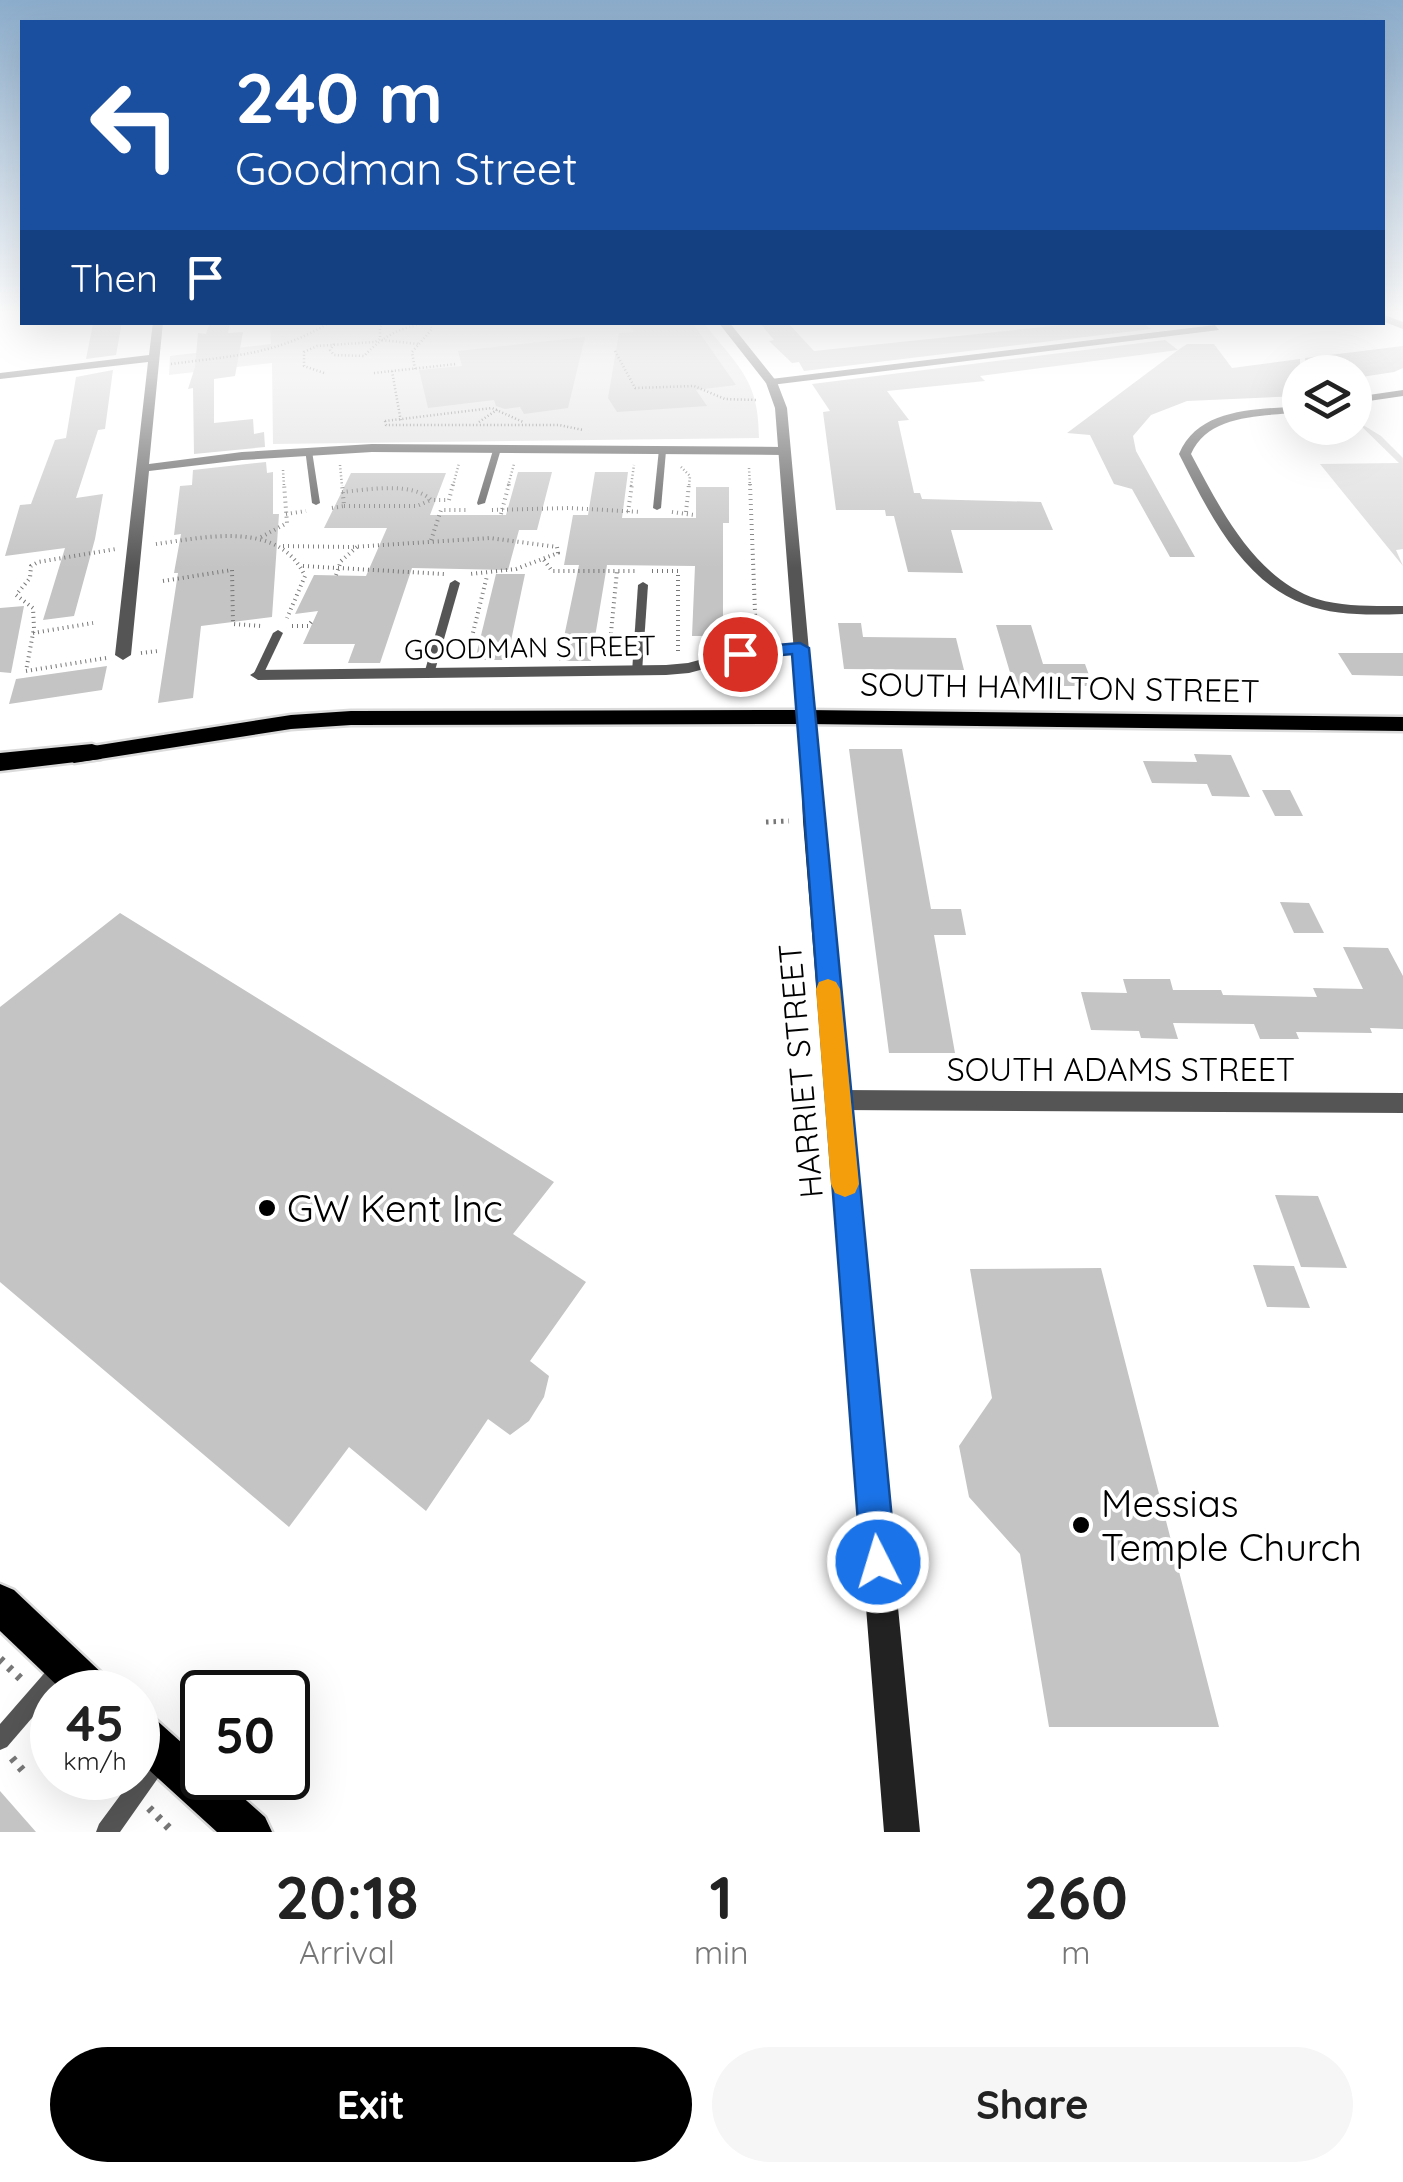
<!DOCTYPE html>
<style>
body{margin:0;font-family:Quicksand,sans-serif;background:#f6f6f6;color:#222;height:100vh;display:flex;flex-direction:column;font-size:38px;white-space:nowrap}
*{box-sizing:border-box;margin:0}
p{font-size:32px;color:#767676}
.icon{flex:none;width:55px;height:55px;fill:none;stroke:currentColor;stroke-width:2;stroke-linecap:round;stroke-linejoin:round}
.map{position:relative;height:1832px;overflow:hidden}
.sheet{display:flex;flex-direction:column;background:#fff;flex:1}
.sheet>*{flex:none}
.banner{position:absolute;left:20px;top:20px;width:1365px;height:305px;border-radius:0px;box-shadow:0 10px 40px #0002;background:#1a4fa0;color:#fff;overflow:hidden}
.tools{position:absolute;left:1282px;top:355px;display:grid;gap:20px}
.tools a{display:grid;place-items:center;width:90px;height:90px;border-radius:50%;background:#fff;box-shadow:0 10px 40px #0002;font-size:50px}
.speed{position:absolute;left:30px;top:1670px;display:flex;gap:20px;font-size:50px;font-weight:700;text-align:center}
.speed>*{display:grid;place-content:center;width:130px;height:130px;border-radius:50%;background:#fff;box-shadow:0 10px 40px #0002;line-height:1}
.speed small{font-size:25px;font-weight:400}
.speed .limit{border:5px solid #111;border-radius:15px;background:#fff;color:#111}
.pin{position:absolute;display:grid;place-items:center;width:85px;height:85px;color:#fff;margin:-42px;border:5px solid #fff;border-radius:50%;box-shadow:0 2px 10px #0007}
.me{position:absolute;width:110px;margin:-55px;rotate:355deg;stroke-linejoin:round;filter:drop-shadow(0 0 8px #0008)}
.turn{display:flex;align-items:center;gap:35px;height:210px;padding:0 50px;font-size:45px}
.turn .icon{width:130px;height:130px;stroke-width:2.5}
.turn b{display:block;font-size:70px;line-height:85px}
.then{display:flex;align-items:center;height:95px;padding:0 50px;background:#0003;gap:20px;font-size:38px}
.eta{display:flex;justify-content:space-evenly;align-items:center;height:170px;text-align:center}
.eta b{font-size:60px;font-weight:700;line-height:70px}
.cta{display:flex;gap:20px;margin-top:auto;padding:20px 50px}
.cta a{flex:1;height:115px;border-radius:60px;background:#000;color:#fff;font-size:40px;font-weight:700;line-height:115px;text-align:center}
.cta a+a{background:#f6f6f6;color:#222}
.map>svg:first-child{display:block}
</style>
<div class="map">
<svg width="1403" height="1832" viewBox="0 0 1403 1832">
<rect width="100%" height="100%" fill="#fff"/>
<!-- green -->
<g fill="#dcdcdc">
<path d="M270 323H704C738 367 759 379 759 438L273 444 272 363 169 375 170 356 271 344Z"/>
<polygon points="1355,420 1381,436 1403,458 1403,549 1396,550 1403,566 1320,464 1399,463"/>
</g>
<!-- building -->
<g fill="#c4c4c4">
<polygon points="122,322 116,355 86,359 93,324"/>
<polygon points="210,322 230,322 228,333 243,332 235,376 214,379 214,423 253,419 254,434 264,432 265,447 194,454 193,388 188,389 195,367 198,333 206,334"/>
<polygon points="627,322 692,322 736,385 696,390 707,406 617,412 608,398 619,333 634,332"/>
<polygon points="759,322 787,322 814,351 1091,322 1142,322 1151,329 804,371 799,362 792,363 769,341 774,340"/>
<polygon points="585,337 568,408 524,414 520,407 505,409 496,406 494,400 428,408 419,370 462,366 458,351"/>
<polygon points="1165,340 1178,350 1187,344 1214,344 1232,368 1300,359 1300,396 1187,401 1151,415 1133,436 1136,451 1195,557 1170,557 1132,489 1114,484 1090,435 1067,433 1178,350 980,376 985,381 887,391 909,420 898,421 914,493 920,493 922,499 1041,502 1053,530 951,530 963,573 908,572 894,516 886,516 885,510 836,510 823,412 830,411 812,384"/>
<polygon points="1403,346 1403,368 1394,372 1355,378 1355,372 1306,372 1305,358"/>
<polygon points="113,370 105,429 98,430 76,498 103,494 95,539 74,616 43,620 65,548 5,556 20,505 31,504 55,440 66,438 76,377"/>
<polygon points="266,462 267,473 273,472 273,514 279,514 272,617 201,626 193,698 158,703 178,573 174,573 181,534 174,535 180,486 192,485 193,470"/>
<polygon points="518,472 552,472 537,530 519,530 508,570 412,568 380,663 348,663 355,644 303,644 318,611 295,614 314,575 366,576 387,528 324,528 351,473 446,473 430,515 506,515"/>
<polygon points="595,472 628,472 622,518 696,518 696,487 729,487 729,523 723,523 723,636 692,636 695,566 607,565 591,661 559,661 579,565 564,565 573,515 588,515"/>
<polygon points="496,574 525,574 507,660 475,660"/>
<polygon points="24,606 11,673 0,672 0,608"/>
<polygon points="838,623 861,623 863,637 956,638 964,670 844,669"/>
<polygon points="996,625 1031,625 1043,664 1085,664 1093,686 1014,686"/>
<polygon points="1338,653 1403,653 1403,676 1352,675"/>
<polygon points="107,666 102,690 9,704 16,679"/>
<polygon points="849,749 902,749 931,909 961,909 966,935 934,935 955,1053 889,1053"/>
<polygon points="1194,754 1231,755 1250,797 1212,796 1207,784 1152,783 1143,761 1197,762"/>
<polygon points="1262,790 1290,790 1303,816 1275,816"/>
<polygon points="1280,902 1309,903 1324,933 1294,933"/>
<polygon points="120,913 554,1182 513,1234 586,1282 530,1361 549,1376 544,1397 529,1421 510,1435 488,1419 426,1511 349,1447 289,1527 0,1282 0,1007"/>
<polygon points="1343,947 1388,948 1403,976 1403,1029 1370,1028 1372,1033 1296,1032 1299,1039 1260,1039 1254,1024 1173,1023 1178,1039 1141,1038 1139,1031 1091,1030 1081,992 1127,993 1123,979 1170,979 1173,990 1221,990 1223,995 1317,997 1313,988 1363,989"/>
<polygon points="1275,1195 1318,1196 1347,1268 1301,1267"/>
<polygon points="1253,1265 1294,1266 1310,1308 1267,1307"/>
<polygon points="1101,1268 1219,1727 1049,1727 1020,1554 969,1497 959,1446 992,1398 970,1269"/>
<polygon points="0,1791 36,1832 0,1832"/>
</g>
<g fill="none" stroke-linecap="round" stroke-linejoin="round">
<defs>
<g id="primary">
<polygon points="807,710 1403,717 1403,731 807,724 351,725 291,729 74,763 63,756 74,749 291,715 351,711"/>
<polygon points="0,1584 14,1590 107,1678 113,1692 64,1692 0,1631"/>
<polygon points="138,1711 153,1717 202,1761 202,1778 221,1778 265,1817 272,1832 217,1832 138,1760"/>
</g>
<polygon id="motorway" points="92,744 101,747 105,753 101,759 0,771 0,753"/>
</defs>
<!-- primary casing -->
<use href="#primary" stroke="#dbdbdb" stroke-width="5"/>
<!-- motorway casing -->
<use href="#motorway" stroke="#dbdbdb" stroke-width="5"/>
<!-- path-far3 -->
<g stroke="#777" stroke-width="2.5" stroke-dasharray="1 2.5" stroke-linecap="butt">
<polyline points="382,340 418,344"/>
<path d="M334 344 330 350 334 355 364 356C384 335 401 327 429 323"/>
<polyline points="615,351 635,388 694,386 725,399 757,400"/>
<path d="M171 364C230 356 278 355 330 322"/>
<polyline points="415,369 412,352 432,329 429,322"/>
<polyline points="392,371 401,422"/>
<polyline points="324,373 304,366 304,352 317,346 375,342 380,339 380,327 385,322"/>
<polyline points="374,373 456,364"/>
<polyline points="385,421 386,425 559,425 583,430"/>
<polyline points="385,421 492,408 523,422"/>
<polyline points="479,422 498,409"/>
<polyline points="340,465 342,486"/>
<polyline points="681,467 690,476 689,486"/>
<polyline points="749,468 750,486"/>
<polyline points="283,470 284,486"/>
<polyline points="453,486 459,463"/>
<polyline points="508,486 514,464"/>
<polyline points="631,486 634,465"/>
</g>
<!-- path-far2 -->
<g stroke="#777" stroke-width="4" stroke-dasharray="1 4" stroke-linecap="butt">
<polyline points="750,484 756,637"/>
<path d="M342 492C366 490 412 481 431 500H449"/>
<polyline points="449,500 453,484"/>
<polyline points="344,506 417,506 431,500"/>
<polyline points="332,508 344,506 342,484"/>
<polyline points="492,510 570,508 641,512"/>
<polyline points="628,512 632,484"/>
<polyline points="672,512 694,515"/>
<polyline points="686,512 689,484"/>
<polyline points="286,514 306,511"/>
<polyline points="501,514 509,484"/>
<polyline points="261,537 287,523 284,484"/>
<polyline points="431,540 441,510 466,510"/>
<path d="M156 544C207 537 279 520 305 576L287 618"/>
<polyline points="283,546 352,547 490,538 557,547 558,553 516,569 470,574"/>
<polyline points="544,560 552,571 636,571"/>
<polyline points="303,566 444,574"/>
<polyline points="652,571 678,571 678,654"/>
<polyline points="336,575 341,561 357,547"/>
<polyline points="163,581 232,570 233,624 261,626"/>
<polyline points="292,626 308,626 312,621"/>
<polyline points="33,633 93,623"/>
<polyline points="141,653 158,651"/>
<polyline points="609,653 617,571"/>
<polyline points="467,657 487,576"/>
<polyline points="106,658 26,671 34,628 33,608 16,595 30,578 31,566 38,562 116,549"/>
</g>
<!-- path-far1 -->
<polyline stroke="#777" stroke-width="5" stroke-dasharray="2.5 5" stroke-linecap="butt" points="766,822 789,821"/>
<!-- path -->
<g stroke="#777" stroke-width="8" stroke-dasharray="4 8" stroke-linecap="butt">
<polyline points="0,1659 23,1681"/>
<polyline points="12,1758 24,1772"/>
<polyline points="149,1808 173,1832"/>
</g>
<!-- service -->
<g fill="#555" fill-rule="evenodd">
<polygon points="494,447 501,449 485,503 478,505 477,503"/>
<polygon points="305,449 312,451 320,503 316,505 312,503"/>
<polygon points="659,449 666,451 661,508 657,510 653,508"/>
<polygon points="455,580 460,583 434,674 429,677 425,676 424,674 450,583"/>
<polygon points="643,582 648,585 642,672 637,675 632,672 638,585"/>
<polygon points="278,630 283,633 263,675 262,677 254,677 253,675 273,633"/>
<polygon points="62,1658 69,1661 72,1668 69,1675 7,1747 0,1750 0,1724 55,1661"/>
<path d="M158 1750 165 1754 169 1761 165 1768 120 1832H96L99 1824 133 1778H138C138 1766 148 1755 158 1750Z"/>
</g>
<!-- minor -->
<g fill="#555" fill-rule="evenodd">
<polygon points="1382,314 1403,322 1403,329 1382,321"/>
<polygon points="153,322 163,322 149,464 242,452 372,444 784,447 790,451 784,455 372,452 242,460 149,471 131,655 123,660 115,655 148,362 0,379 0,373 149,355"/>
<polygon points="1215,325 1219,330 771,385 765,382 771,379"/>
<polygon points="1403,390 1403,396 1355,403 1355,397"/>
<path d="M1300 406V412C1262 417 1209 413 1191 454 1220 508 1254 578 1317 599 1344 607 1375 606 1403 606V614C1370 615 1335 616 1304 604 1241 581 1207 509 1179 454 1199 407 1256 410 1300 406Z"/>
<polygon points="801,643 807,645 807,651 741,659 689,673 666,675 258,680 250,675 258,670 666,665 688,663 740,649"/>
</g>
<!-- tertiary -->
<g fill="#555" fill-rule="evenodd">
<polygon points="718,322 729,322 777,382 787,408 815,717 807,722 799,717 775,408 766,383"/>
<polygon points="838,1090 1403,1093 1403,1113 838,1110 830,1107 826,1100 830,1093"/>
</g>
<!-- secondary -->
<polygon fill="#222" fill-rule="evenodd" points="807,712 815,717 821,821 920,1832 884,1832 803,821 799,717"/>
<!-- primary -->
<use href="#primary" fill="#000" fill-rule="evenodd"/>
<!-- motorway -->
<use href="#motorway" fill="#000" fill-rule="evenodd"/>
</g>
<!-- sky -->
<linearGradient id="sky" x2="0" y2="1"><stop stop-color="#8cadcc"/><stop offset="0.55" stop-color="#fff"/><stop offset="1" stop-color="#fff" stop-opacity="0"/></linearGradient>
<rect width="1403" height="568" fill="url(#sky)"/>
<!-- route -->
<polygon fill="#1a73e8" stroke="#114b97" stroke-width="2.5" points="800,643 809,648 896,1562 891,1575 878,1580 866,1575 861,1562 792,654 740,659 731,654 740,648"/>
<!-- slow -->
<polygon fill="#f59e0b" points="828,979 836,982 840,989 859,1184 855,1193 845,1197 835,1193 831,1184 816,989 819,982"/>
<!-- markers -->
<g fill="#000" stroke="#fff" stroke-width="4">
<circle cx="267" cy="1208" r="10"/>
<circle cx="1081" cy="1525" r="10"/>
</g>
<g text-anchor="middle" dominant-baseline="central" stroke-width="8" stroke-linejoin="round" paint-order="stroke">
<!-- far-street labels -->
<g font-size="28" fill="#000" stroke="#fff">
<text transform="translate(530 647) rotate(-1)">GOODMAN STREET</text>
</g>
<!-- street labels -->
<g font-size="32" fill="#000" stroke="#fff">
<text transform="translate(1060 687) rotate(1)">SOUTH HAMILTON STREET</text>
<text x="1121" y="1069">SOUTH ADAMS STREET</text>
<text transform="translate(800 1071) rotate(-95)">HARRIET STREET</text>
</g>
<!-- near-poi labels -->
<g font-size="38" fill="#000" stroke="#fff" text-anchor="start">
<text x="287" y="1208">GW Kent Inc</text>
<text x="1101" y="1503">Messias<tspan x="1101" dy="44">Temple Church</tspan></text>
</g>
</g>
</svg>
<div class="tools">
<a><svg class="icon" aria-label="layers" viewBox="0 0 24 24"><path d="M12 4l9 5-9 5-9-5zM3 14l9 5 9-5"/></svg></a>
</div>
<div class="speed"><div>45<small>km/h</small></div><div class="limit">50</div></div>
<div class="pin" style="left:740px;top:654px;background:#d93025"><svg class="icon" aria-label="arrive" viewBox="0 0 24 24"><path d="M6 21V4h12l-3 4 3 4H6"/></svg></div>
<svg class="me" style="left:878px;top:1562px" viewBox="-20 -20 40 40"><circle r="17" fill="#1a73e8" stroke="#fff" stroke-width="3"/><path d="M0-11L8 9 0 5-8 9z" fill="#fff"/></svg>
<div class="banner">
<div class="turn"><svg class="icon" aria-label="left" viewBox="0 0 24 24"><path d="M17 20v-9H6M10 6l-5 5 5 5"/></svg><div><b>240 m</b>Goodman Street</div></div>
<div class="then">Then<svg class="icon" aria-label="arrive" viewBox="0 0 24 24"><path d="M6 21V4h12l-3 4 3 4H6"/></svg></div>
</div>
</div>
<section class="sheet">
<div class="eta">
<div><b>20:18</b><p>Arrival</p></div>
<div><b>1</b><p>min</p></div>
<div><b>260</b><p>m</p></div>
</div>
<div class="cta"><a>Exit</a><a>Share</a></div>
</section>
